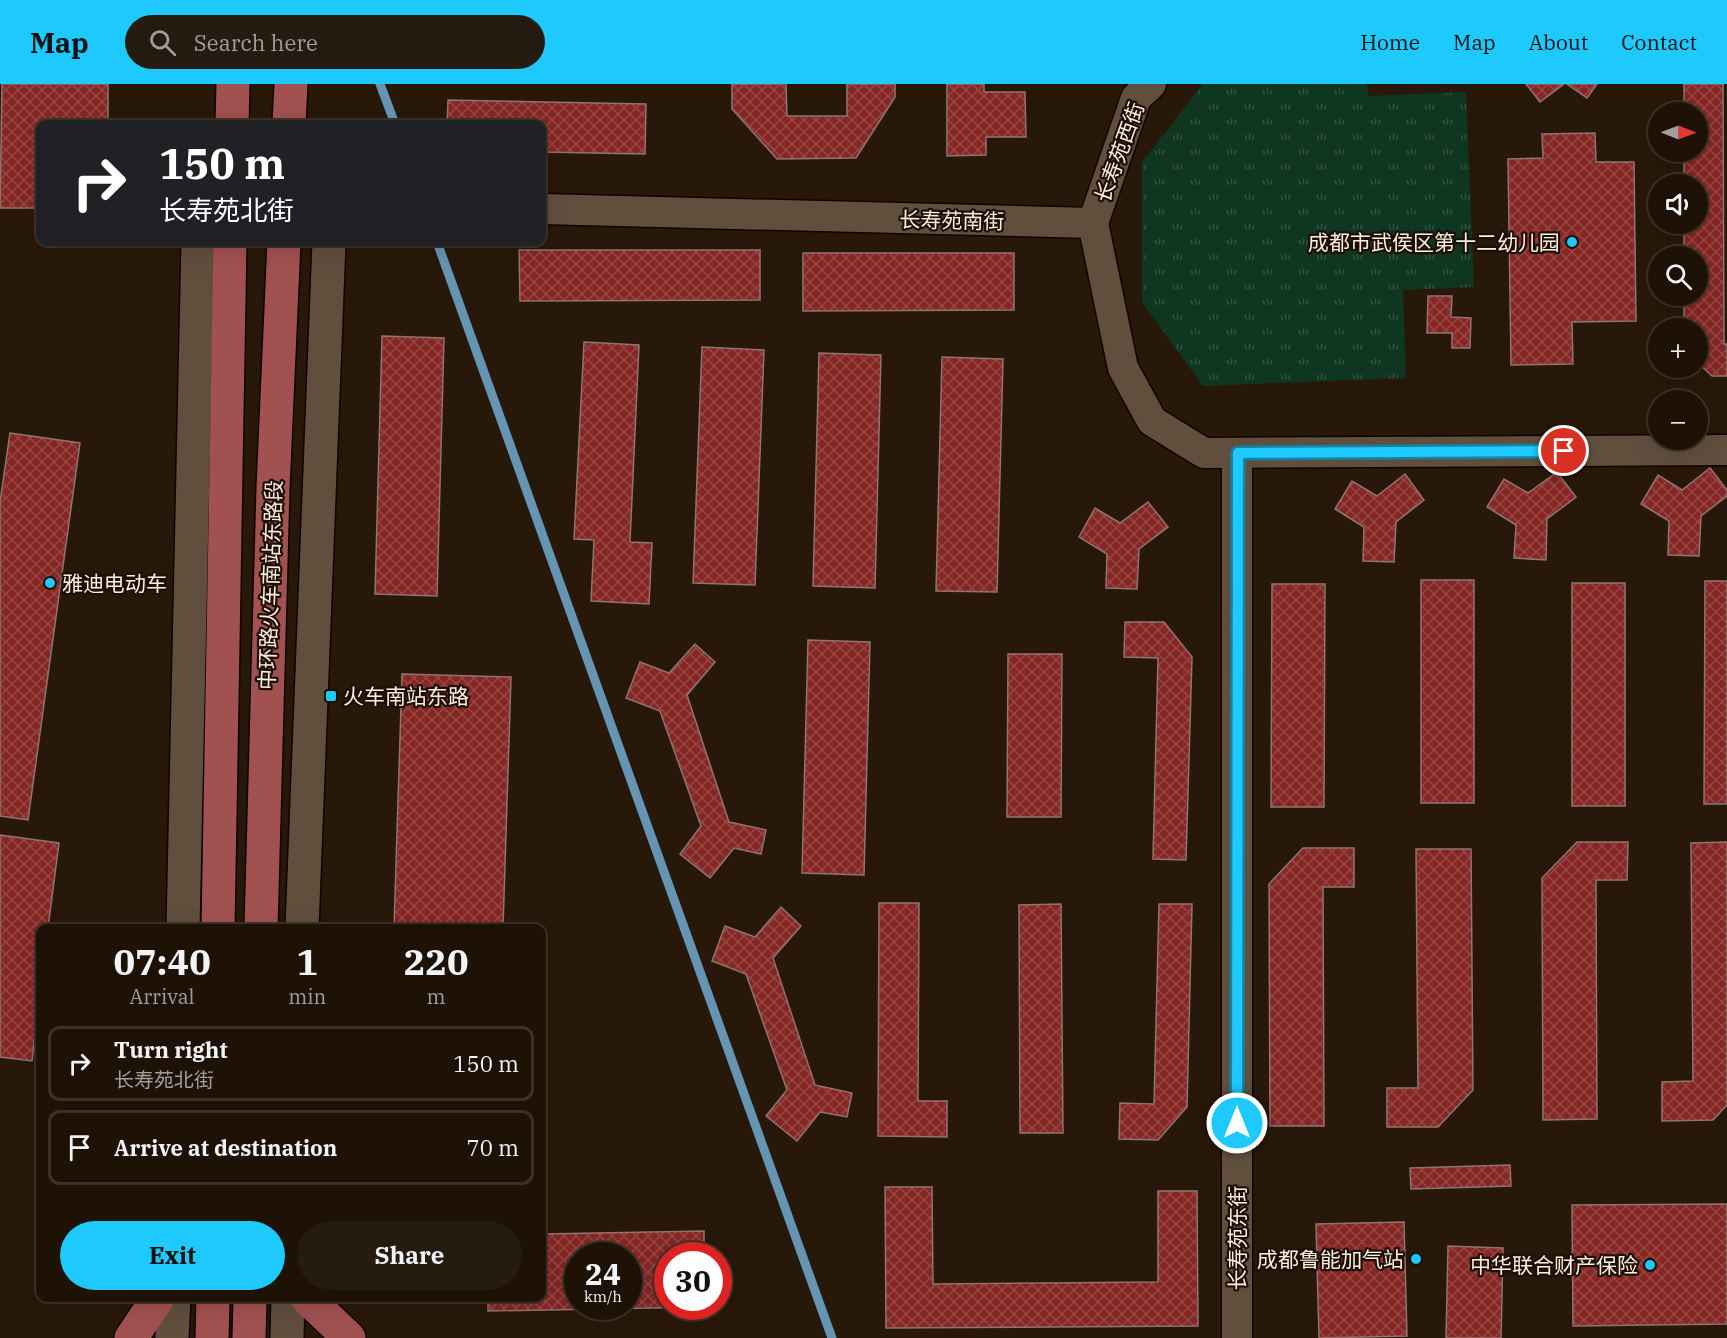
<!DOCTYPE html>
<meta charset="utf-8">
<style>
body{margin:0;font-family:"IBM Plex Serif","Noto Sans SC",serif;background:#261b11;color:#f1f3f6;height:100vh;display:flex;flex-direction:column;font-size:22px;white-space:nowrap}
*{box-sizing:border-box;margin:0}
p{font-size:20px;color:#a19e9b}
.icon{flex:none;width:33px;height:33px;fill:none;stroke:currentColor;stroke-width:2;stroke-linecap:round;stroke-linejoin:round}
.map{position:relative;flex:1;overflow:hidden}
.sheet{position:absolute;left:36px;top:840px;width:510px;height:378px;display:flex;flex-direction:column;background:#1e1207;border-radius:12px;box-shadow:0 6px 24px #0002,0 0 0 2px #3c3228}
.sheet>*{flex:none}
.guide{position:absolute;left:36px;top:36px;width:510px;height:126px;border-radius:12px;box-shadow:0 6px 24px #0002,0 0 0 2px #3c3228;background:#202124;color:#fff;overflow:hidden}
.needle{width:39px;rotate:91deg}
.buttons{position:absolute;left:1648px;top:18px;display:grid;gap:12px}
.buttons a{display:grid;place-items:center;width:60px;height:60px;border-radius:50%;background:#1e1207;box-shadow:0 6px 24px #0002,0 0 0 2px #3c3228;font-size:30px}
.speed{position:absolute;left:564px;top:1158px;display:flex;gap:12px;font-size:30px;font-weight:700;text-align:center}
.speed>*{display:grid;place-content:center;width:78px;height:78px;border-radius:50%;background:#1e1207;box-shadow:0 6px 24px #0002,0 0 0 2px #3c3228;line-height:1}
.speed small{font-size:15px;font-weight:400}
.speed .limit{border:9px solid #d22;background:#fff;color:#111}
.pin{position:absolute;display:grid;place-items:center;width:51px;height:51px;color:#fff;margin:-26px;border:3px solid #fff;border-radius:50%;box-shadow:0 2px 6px #0007}
.me{position:absolute;width:66px;margin:-33px;rotate:0deg;stroke-linejoin:round;filter:drop-shadow(0 0 4px #0008)}
.turn{display:flex;align-items:center;gap:21px;height:126px;padding:0 24px;font-size:27px}
.turn .icon{width:78px;height:78px;stroke-width:2.5}
.turn b{display:block;font-size:42px;line-height:51px}
.eta{display:flex;justify-content:space-evenly;align-items:center;height:102px;text-align:center}
.eta b{font-size:36px;font-weight:700;line-height:42px}
.cta{display:flex;gap:12px;margin-top:auto;padding:12px 24px}
.cta a{flex:1;height:69px;border-radius:36px;background:#1ec9fd;color:#111;font-size:24px;font-weight:700;line-height:69px;text-align:center}
.cta a+a{background:#261b11;color:#f1f3f6}
ul{padding:0;list-style:none}
li{display:flex;align-items:center;gap:18px;height:75px;margin:0 12px 9px;padding:0 12px;border:3px solid #3c3228;border-radius:12px}
li div{flex:1}
li b{display:block;font-size:22px}
li em{font-style:normal}
header{display:flex;align-items:center;gap:36px;box-sizing:border-box;height:84px;padding:0 30px;background:#1ec9fd;color:#111}
header strong{font-size:28px}
nav{display:flex;gap:33px;margin-inline-start:auto;font-size:21px}
.search{width:420px;height:54px;background:#261b11;display:flex;align-items:center;gap:15px;box-sizing:border-box;padding:0 21px;border-radius:33px;color:#a19e9b;font-size:22px}
.map>svg:first-child{display:block}
</style>
<header>
<strong>Map</strong>
<div class="search"><svg class="icon" aria-label="search" viewBox="0 0 24 24"><circle cx="10" cy="10" r="6"/><path d="M15 15l6 6"/></svg>Search here</div>
<nav><a>Home</a><a>Map</a><a>About</a><a>Contact</a></nav>
</header>
<div class="map">
<svg width="1727" height="1254" viewBox="0 0 1727 1254">
<defs>
<pattern id="park-tufts" width="24" height="20" patternUnits="userSpaceOnUse" patternTransform="scale(1.5)"><rect width="24" height="20" fill="#0e3620"/><path d="M3 7l-1-3M5 7V3M7 7l1-3M15 17l-1-3M17 17v-4M19 17l1-3" fill="none" stroke="#325340"/></pattern>
<pattern id="building-cross-hatch" width="8" height="8" patternUnits="userSpaceOnUse" patternTransform="scale(1.5)"><rect width="8" height="8" fill="#852725"/><path d="M0 0l8 8M0 8l8-8" fill="none" stroke="#974744"/></pattern>
</defs>
<rect width="100%" height="100%" fill="#281809"/>
<!-- park -->
<polygon fill="url(#park-tufts)" points="1203,0 1367,0 1368,12 1466,8 1474,203 1403,206 1406,294 1203,302 1142,218 1142,78"/>
<g fill="none" stroke-linecap="round" stroke-linejoin="round">
<!-- stream -->
<g stroke="#6595b4" stroke-width="9">
<polyline points="380,0 395,40"/>
<polyline points="437,158 832,1254"/>
</g>
</g>
<!-- building -->
<g fill="url(#building-cross-hatch)" stroke="#907471" stroke-width="1.5" fill-rule="evenodd">
<polygon points="2,0 108,0 108,40 40,40 40,124 0,124"/>
<polygon points="732,0 786,0 787,32 847,32 847,0 895,0 895,13 856,74 777,75 732,25"/>
<polygon points="947,0 984,0 984,8 1025,8 1026,53 986,53 986,71 947,72"/>
<polygon points="1526,0 1564,0 1540,18"/>
<polygon points="1567,0 1597,0 1587,14"/>
<polygon points="1684,0 1723,0 1724,260 1727,260 1727,292 1712,292 1698,279 1698,244 1684,244 1684,212 1698,212 1698,172 1684,172 1684,140 1698,140 1698,100 1684,100 1684,68 1698,68 1698,28 1684,28"/>
<polygon points="448,16 646,20 645,70 542,68 542,40 447,40"/>
<polygon points="1595,49 1596,78 1634,78 1636,237 1572,238 1573,280 1511,281 1508,75 1543,74 1542,50"/>
<polygon points="519,166 760,166 760,216 520,217"/>
<polygon points="803,169 1014,169 1014,226 803,227"/>
<polygon points="1428,212 1452,212 1451,233 1471,234 1470,264 1452,264 1452,249 1427,249"/>
<polygon points="382,252 444,254 437,512 375,510"/>
<polygon points="584,258 639,261 630,458 652,459 649,520 591,517 594,456 574,455"/>
<polygon points="702,263 764,266 755,501 693,499"/>
<polygon points="819,269 881,271 875,504 813,502"/>
<polygon points="942,273 1003,275 997,508 936,507"/>
<polygon points="10,349 80,359 28,736 0,732 0,418"/>
<polygon points="1710,384 1727,406 1727,412 1701,432 1699,472 1668,471 1669,437 1641,420 1658,391 1682,406"/>
<polygon points="1557,388 1576,413 1547,435 1546,476 1514,474 1516,441 1487,423 1504,395 1528,409"/>
<polygon points="1405,390 1424,416 1396,438 1394,478 1363,477 1364,443 1335,425 1352,397 1377,412"/>
<polygon points="1148,418 1168,443 1139,465 1137,505 1106,504 1107,470 1079,453 1095,424 1120,439"/>
<rect x="1421" y="496" width="53" height="223"/>
<polygon points="1705,497 1727,497 1727,720 1704,720"/>
<rect x="1572" y="499" width="53" height="223"/>
<polygon points="1272,500 1325,500 1324,723 1271,723"/>
<polygon points="1125,538 1164,538 1192,573 1186,776 1153,775 1158,574 1124,573"/>
<polygon points="808,556 870,558 864,791 802,789"/>
<polygon points="695,560 715,578 687,611 729,738 766,746 761,770 734,764 710,794 680,770 701,742 660,627 626,614 640,578 669,589"/>
<polygon points="1008,570 1062,570 1061,733 1007,733"/>
<polygon points="402,590 511,593 503,844 394,844"/>
<polygon points="0,751 59,759 48,844 40,844 40,905 32,977 0,973"/>
<polygon points="1577,758 1628,758 1627,796 1596,796 1597,1035 1543,1036 1542,794"/>
<polygon points="1727,758 1727,1021 1713,1036 1662,1037 1662,998 1693,997 1691,759"/>
<polygon points="1303,764 1354,764 1354,803 1323,803 1324,1042 1270,1042 1269,800"/>
<polygon points="1416,765 1471,765 1473,1006 1438,1043 1387,1043 1387,1004 1418,1004"/>
<polygon points="879,819 919,819 918,1017 947,1017 947,1053 878,1052"/>
<polygon points="1061,820 1063,1049 1020,1049 1019,821"/>
<polygon points="1159,820 1192,820 1187,1023 1158,1056 1119,1055 1120,1019 1154,1020"/>
<polygon points="781,823 801,842 773,874 815,1001 852,1009 847,1033 820,1028 797,1057 766,1032 787,1006 746,890 712,877 725,842 755,853"/>
<polygon points="1510,1081 1511,1102 1411,1105 1410,1084"/>
<polygon points="885,1103 932,1103 933,1200 1158,1198 1158,1107 1197,1107 1198,1242 886,1244"/>
<polygon points="1727,1120 1727,1240 1573,1242 1572,1121"/>
<polygon points="1404,1138 1407,1252 1319,1254 1316,1140"/>
<path d="M704 1147V1172H668V1222L705 1223 488 1227V1214H542V1150ZM578 1172H628V1222H578Z"/>
<polygon points="1448,1162 1503,1164 1501,1254 1446,1254"/>
</g>
<g fill="none" stroke-linecap="round" stroke-linejoin="round">
<defs>
<g id="minor">
<polyline points="542,125 1093,139 1123,284 1152,337 1204,369 1727,366"/>
<polyline points="1093,139 1136,14 1151,0"/>
<polyline points="1237,1254 1237,369"/>
</g>
<g id="secondary">
<polyline points="183,844 198,158"/>
<polyline points="302,844 329,158"/>
<polyline points="172,1254 174,1214"/>
<polyline points="287,1254 288,1214"/>
</g>
<g id="primary">
<polyline points="232,40 233,0"/>
<polyline points="289,40 291,0"/>
<polyline points="218,844 230,158"/>
<polyline points="261,844 273,404 284,158"/>
<polyline points="307,1214 349,1254"/>
<polyline points="131,1254 158,1214"/>
<polyline points="212,1254 213,1214"/>
<polyline points="249,1254 250,1214"/>
</g>
</defs>
<!-- minor casing -->
<use href="#minor" stroke="#100400" stroke-width="33"/>
<!-- secondary casing -->
<use href="#secondary" stroke="#100400" stroke-width="36"/>
<!-- primary casing -->
<use href="#primary" stroke="#100400" stroke-width="36"/>
<!-- minor -->
<use href="#minor" stroke="#614f3e" stroke-width="30"/>
<!-- secondary -->
<use href="#secondary" stroke="#614f3e" stroke-width="33"/>
<!-- primary -->
<use href="#primary" stroke="#a15150" stroke-width="33"/>
</g>
<g fill="none" stroke-linecap="round" stroke-linejoin="round">
<defs>
<polyline id="route" points="1237,1039 1238,369 1564,367"/>
</defs>
<!-- route casing -->
<use href="#route" stroke="#1483a4" stroke-width="15"/>
<!-- route -->
<use href="#route" stroke="#1ec9fd" stroke-width="10"/>
</g>
<!-- markers -->
<g fill="#1ec9fd" stroke="#1e0f02" stroke-width="2">
<circle cx="1572" cy="158" r="6"/>
<circle cx="50" cy="499" r="6"/>
<rect x="325" y="606" width="12" height="12" rx="3"/>
<circle cx="1416" cy="1175" r="6"/>
<circle cx="1650" cy="1181" r="6"/>
</g>
<g text-anchor="middle" dominant-baseline="central" stroke-width="4.5" stroke-linejoin="round" paint-order="stroke">
<!-- street labels -->
<g font-size="21" fill="#faeee5" stroke="#1e0f02">
<text transform="translate(1119 68) rotate(-70)">长寿苑西街</text>
<text transform="translate(952 136) rotate(1)">长寿苑南街</text>
<text transform="translate(270 501) rotate(-88)">中环路火车南站东路段</text>
<text transform="translate(1237 1154) rotate(-90)">长寿苑东街</text>
</g>
<!-- poi labels -->
<g font-size="21" fill="#faeee5" stroke="#1e0f02" text-anchor="end">
<text x="1560" y="158">成都市武侯区第十二幼儿园</text>
<text x="62" y="499" text-anchor="start">雅迪电动车</text>
<text x="343" y="612" text-anchor="start">火车南站东路</text>
<text x="1404" y="1175">成都鲁能加气站</text>
<text x="1638" y="1181">中华联合财产保险</text>
</g>
</g>
</svg>
<div class="buttons">
<a><svg class="needle" viewBox="-14 -14 28 28"><path d="M0-13l5 13h-10z" fill="#e53935"/><path d="M0 13l5-13h-10z" fill="#a19e9b"/></svg></a>
<a><svg class="icon" aria-label="sound" viewBox="0 0 24 24"><path d="M4 9h4l5-4v14l-5-4H4zM17 9q2 3 0 6"/></svg></a>
<a><svg class="icon" aria-label="search" viewBox="0 0 24 24"><circle cx="10" cy="10" r="6"/><path d="M15 15l6 6"/></svg></a>
<a>+</a>
<a>−</a>
</div>
<div class="speed"><div>24<small>km/h</small></div><div class="limit">30</div></div>
<div class="pin" style="left:1564px;top:367px;background:#d93025"><svg class="icon" aria-label="arrive" viewBox="0 0 24 24"><path d="M6 21V4h12l-3 4 3 4H6"/></svg></div>
<svg class="me" style="left:1237px;top:1039px" viewBox="-20 -20 40 40"><circle r="17" fill="#1ec9fd" stroke="#fff" stroke-width="3"/><path d="M0-11L8 9 0 5-8 9z" fill="#fff"/></svg>
<div class="guide">
<div class="turn"><svg class="icon" aria-label="right" viewBox="0 0 24 24"><path d="M7 20v-9h11M14 6l5 5-5 5"/></svg><div><b>150 m</b>长寿苑北街</div></div>
</div>
<section class="sheet">
<div class="eta">
<div><b>07:40</b><p>Arrival</p></div>
<div><b>1</b><p>min</p></div>
<div><b>220</b><p>m</p></div>
</div>
<ul>
<li><svg class="icon" aria-label="right" viewBox="0 0 24 24"><path d="M7 20v-9h11M14 6l5 5-5 5"/></svg><div><b>Turn right</b><p>长寿苑北街</p></div><em>150 m</em></li>
<li><svg class="icon" aria-label="arrive" viewBox="0 0 24 24"><path d="M6 21V4h12l-3 4 3 4H6"/></svg><div><b>Arrive at destination</b></div><em>70 m</em></li>
</ul>
<div class="cta"><a>Exit</a><a>Share</a></div>
</section>
</div>
